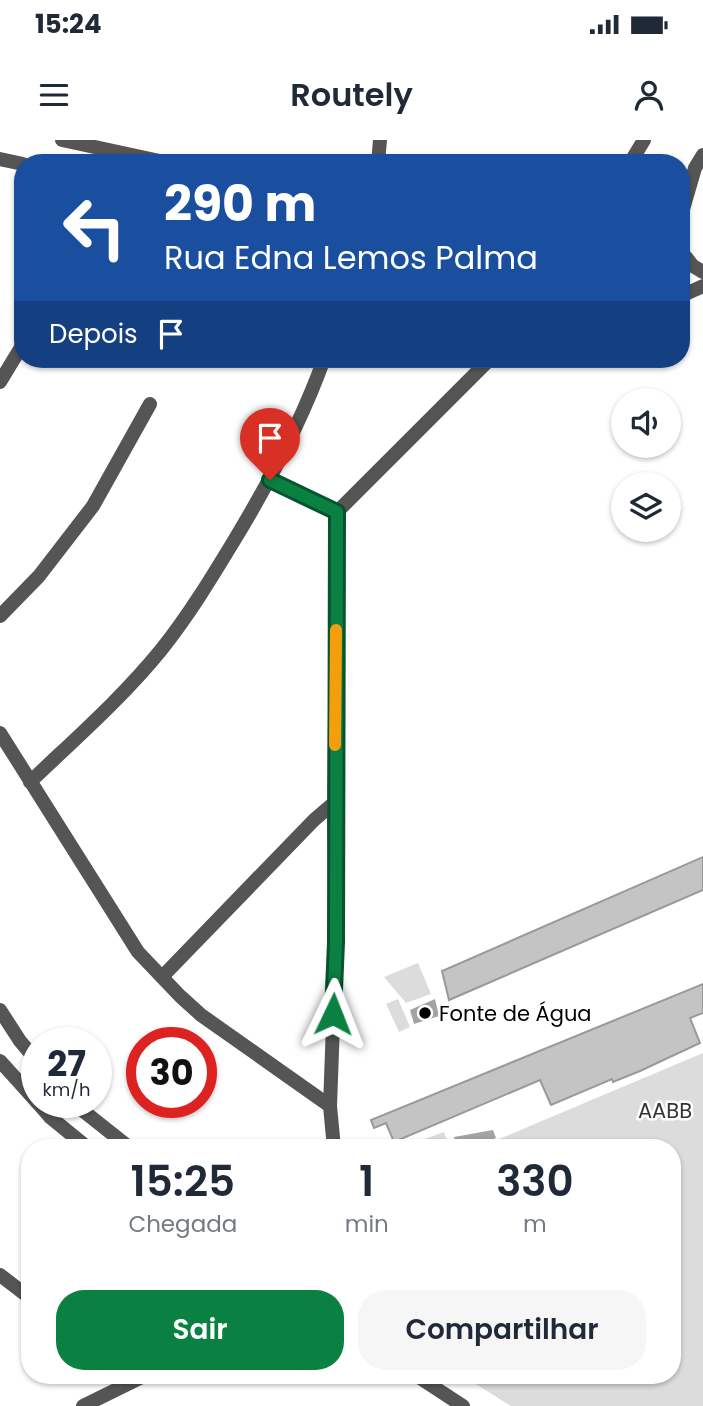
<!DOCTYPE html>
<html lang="pt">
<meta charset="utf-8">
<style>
body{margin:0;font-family:Poppins,sans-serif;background:#f6f6f7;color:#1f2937;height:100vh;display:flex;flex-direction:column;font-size:26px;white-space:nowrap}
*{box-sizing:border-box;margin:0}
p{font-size:23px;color:#747a83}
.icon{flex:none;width:38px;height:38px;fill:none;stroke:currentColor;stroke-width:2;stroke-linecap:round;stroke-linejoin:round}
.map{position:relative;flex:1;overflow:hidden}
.details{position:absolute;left:21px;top:999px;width:660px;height:245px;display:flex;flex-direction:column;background:#fff;border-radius:28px;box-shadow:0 2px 5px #0004}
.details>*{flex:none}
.banner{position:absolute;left:14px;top:14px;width:676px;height:214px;border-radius:28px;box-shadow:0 2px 5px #0004;background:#1a4fa0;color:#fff;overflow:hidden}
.controls{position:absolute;left:611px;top:248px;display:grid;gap:14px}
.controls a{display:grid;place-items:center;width:70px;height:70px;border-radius:50%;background:#fff;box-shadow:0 2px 5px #0004;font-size:35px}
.speed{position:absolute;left:21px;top:887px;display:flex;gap:14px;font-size:35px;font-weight:700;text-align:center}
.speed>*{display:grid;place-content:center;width:91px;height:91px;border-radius:50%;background:#fff;box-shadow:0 2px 5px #0004;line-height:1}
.speed small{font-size:18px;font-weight:400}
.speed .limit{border:10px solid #d22;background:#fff;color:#111}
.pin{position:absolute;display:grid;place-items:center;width:60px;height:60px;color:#fff;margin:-72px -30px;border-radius:50% 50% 50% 0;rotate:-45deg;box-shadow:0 0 7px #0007}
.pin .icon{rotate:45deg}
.me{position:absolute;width:77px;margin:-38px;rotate:2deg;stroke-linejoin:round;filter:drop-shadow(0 0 5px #0008)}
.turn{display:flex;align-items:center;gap:24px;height:147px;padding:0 35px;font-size:32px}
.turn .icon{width:91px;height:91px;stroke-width:2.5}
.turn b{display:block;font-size:49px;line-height:60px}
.then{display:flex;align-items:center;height:66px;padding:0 35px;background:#0003;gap:14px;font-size:26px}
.eta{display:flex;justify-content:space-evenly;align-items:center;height:119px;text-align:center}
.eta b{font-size:42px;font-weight:600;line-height:49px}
.button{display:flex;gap:14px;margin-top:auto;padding:14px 35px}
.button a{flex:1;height:80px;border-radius:28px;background:#0b8043;color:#fff;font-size:28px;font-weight:600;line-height:80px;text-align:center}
.button a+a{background:#f6f6f7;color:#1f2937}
.status{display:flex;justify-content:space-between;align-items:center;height:49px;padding:0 35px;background:#fff;direction:ltr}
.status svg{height:19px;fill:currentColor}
header{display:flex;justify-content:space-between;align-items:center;height:91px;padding:0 35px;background:#fff;font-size:32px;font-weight:600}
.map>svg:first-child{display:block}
</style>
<div class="status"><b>15:24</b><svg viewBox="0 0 49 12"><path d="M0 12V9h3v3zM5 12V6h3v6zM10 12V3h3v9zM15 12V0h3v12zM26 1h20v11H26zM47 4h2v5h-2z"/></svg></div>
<header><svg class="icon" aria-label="menu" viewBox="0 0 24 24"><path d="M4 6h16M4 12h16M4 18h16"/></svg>Routely<svg class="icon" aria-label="person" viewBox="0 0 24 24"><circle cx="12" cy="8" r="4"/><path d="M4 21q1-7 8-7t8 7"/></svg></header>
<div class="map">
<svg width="703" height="1266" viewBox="0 0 703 1266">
<rect width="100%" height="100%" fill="#fff"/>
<!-- green -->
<g fill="#dcdcdc">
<polygon points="418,823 431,854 406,863 384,837"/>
<polygon points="398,859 410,887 399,892 386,864"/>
<polygon points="703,913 703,1266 511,1266 463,1236 672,1236 672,1008 478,1008"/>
<polygon points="444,992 450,1008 413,1008 411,1004"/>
</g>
<!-- water -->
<g fill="#a3a3a3">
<polygon points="435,859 439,876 414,884 410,870"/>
<polygon points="493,990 496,998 470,1008 457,1008 454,997"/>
</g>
<!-- building -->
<g fill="#c4c4c4" stroke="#999" stroke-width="2">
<polygon points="703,717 703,750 449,860 442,831"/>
<polygon points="703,844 703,873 690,878 700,903 640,931 613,942 612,939 551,965 540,940 394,1002 386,983 374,988 371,980"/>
</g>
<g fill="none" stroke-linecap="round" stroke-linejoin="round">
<!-- minor -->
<g stroke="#555" stroke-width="14">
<polyline points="62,0 169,23"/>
<polyline points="0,19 23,24"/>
<polyline points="378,23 380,0"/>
<polyline points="630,23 644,0"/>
<polyline points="681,76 695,28 703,15"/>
<polyline points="681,111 693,126 703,132"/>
<polyline points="681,156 703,146"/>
<polyline points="0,242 23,204"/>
<polyline points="270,340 337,372"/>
<polyline points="0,476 39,436 93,366 150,264"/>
<polyline points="0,593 138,812 180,856 201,875 330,966"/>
<path d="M30 642C75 599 122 558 161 510 189 475 212 437 235 399 270 341 301 283 324 219"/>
<polyline points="162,837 314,680 335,662"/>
<polyline points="0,870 20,901 37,921"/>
<polyline points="0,921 37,962"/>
<polyline points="37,962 50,977 88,1008"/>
<polyline points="72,962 130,1008"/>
<polyline points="50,977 65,962"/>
<polyline points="334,1008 330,966 336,802 334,679 337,372 490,219"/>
<polyline points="0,1135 30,1158"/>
<polyline points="417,1236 463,1266"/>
<polyline points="83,1266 144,1236"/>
</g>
</g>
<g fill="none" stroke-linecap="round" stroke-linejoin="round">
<defs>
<polyline id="route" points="270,340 337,372 336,802 333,874"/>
</defs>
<!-- route casing -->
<use href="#route" stroke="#07532c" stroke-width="18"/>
<!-- route -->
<use href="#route" stroke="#0b8043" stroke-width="12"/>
<!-- slow -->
<polyline stroke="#f59e0b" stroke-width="12" points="335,605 336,490"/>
</g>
<!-- markers -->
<circle fill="#000" stroke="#fff" stroke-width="2.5" cx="425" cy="873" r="7"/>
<g text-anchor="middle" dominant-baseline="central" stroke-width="5" stroke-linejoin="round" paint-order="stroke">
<!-- poi labels -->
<g font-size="21" fill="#000" stroke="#fff" text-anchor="start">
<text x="439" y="873">Fonte de Água</text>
</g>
<!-- park labels -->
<g font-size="21" fill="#333" stroke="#fff">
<text x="665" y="970">AABB</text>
</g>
</g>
</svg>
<div class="controls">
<a><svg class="icon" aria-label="sound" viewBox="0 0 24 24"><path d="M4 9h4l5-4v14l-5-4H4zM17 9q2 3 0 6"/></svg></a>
<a><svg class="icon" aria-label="layers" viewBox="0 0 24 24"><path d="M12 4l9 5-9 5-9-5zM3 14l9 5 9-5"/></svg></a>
</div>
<div class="speed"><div>27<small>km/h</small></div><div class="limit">30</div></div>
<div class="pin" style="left:270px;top:340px;background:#d93025"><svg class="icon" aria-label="arrive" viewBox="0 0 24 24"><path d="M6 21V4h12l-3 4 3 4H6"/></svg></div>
<svg class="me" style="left:333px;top:874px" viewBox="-20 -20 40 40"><path d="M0-17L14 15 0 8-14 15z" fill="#0b8043" stroke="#fff" stroke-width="4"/></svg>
<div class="banner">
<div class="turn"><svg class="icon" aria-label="left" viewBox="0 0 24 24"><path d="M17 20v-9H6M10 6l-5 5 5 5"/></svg><div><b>290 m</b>Rua Edna Lemos Palma</div></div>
<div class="then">Depois<svg class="icon" aria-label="arrive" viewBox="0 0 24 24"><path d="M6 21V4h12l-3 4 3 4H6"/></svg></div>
</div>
<section class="details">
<div class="eta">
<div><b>15:25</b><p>Chegada</p></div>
<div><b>1</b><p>min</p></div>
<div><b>330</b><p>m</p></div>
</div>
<div class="button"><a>Sair</a><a>Compartilhar</a></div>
</section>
</div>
